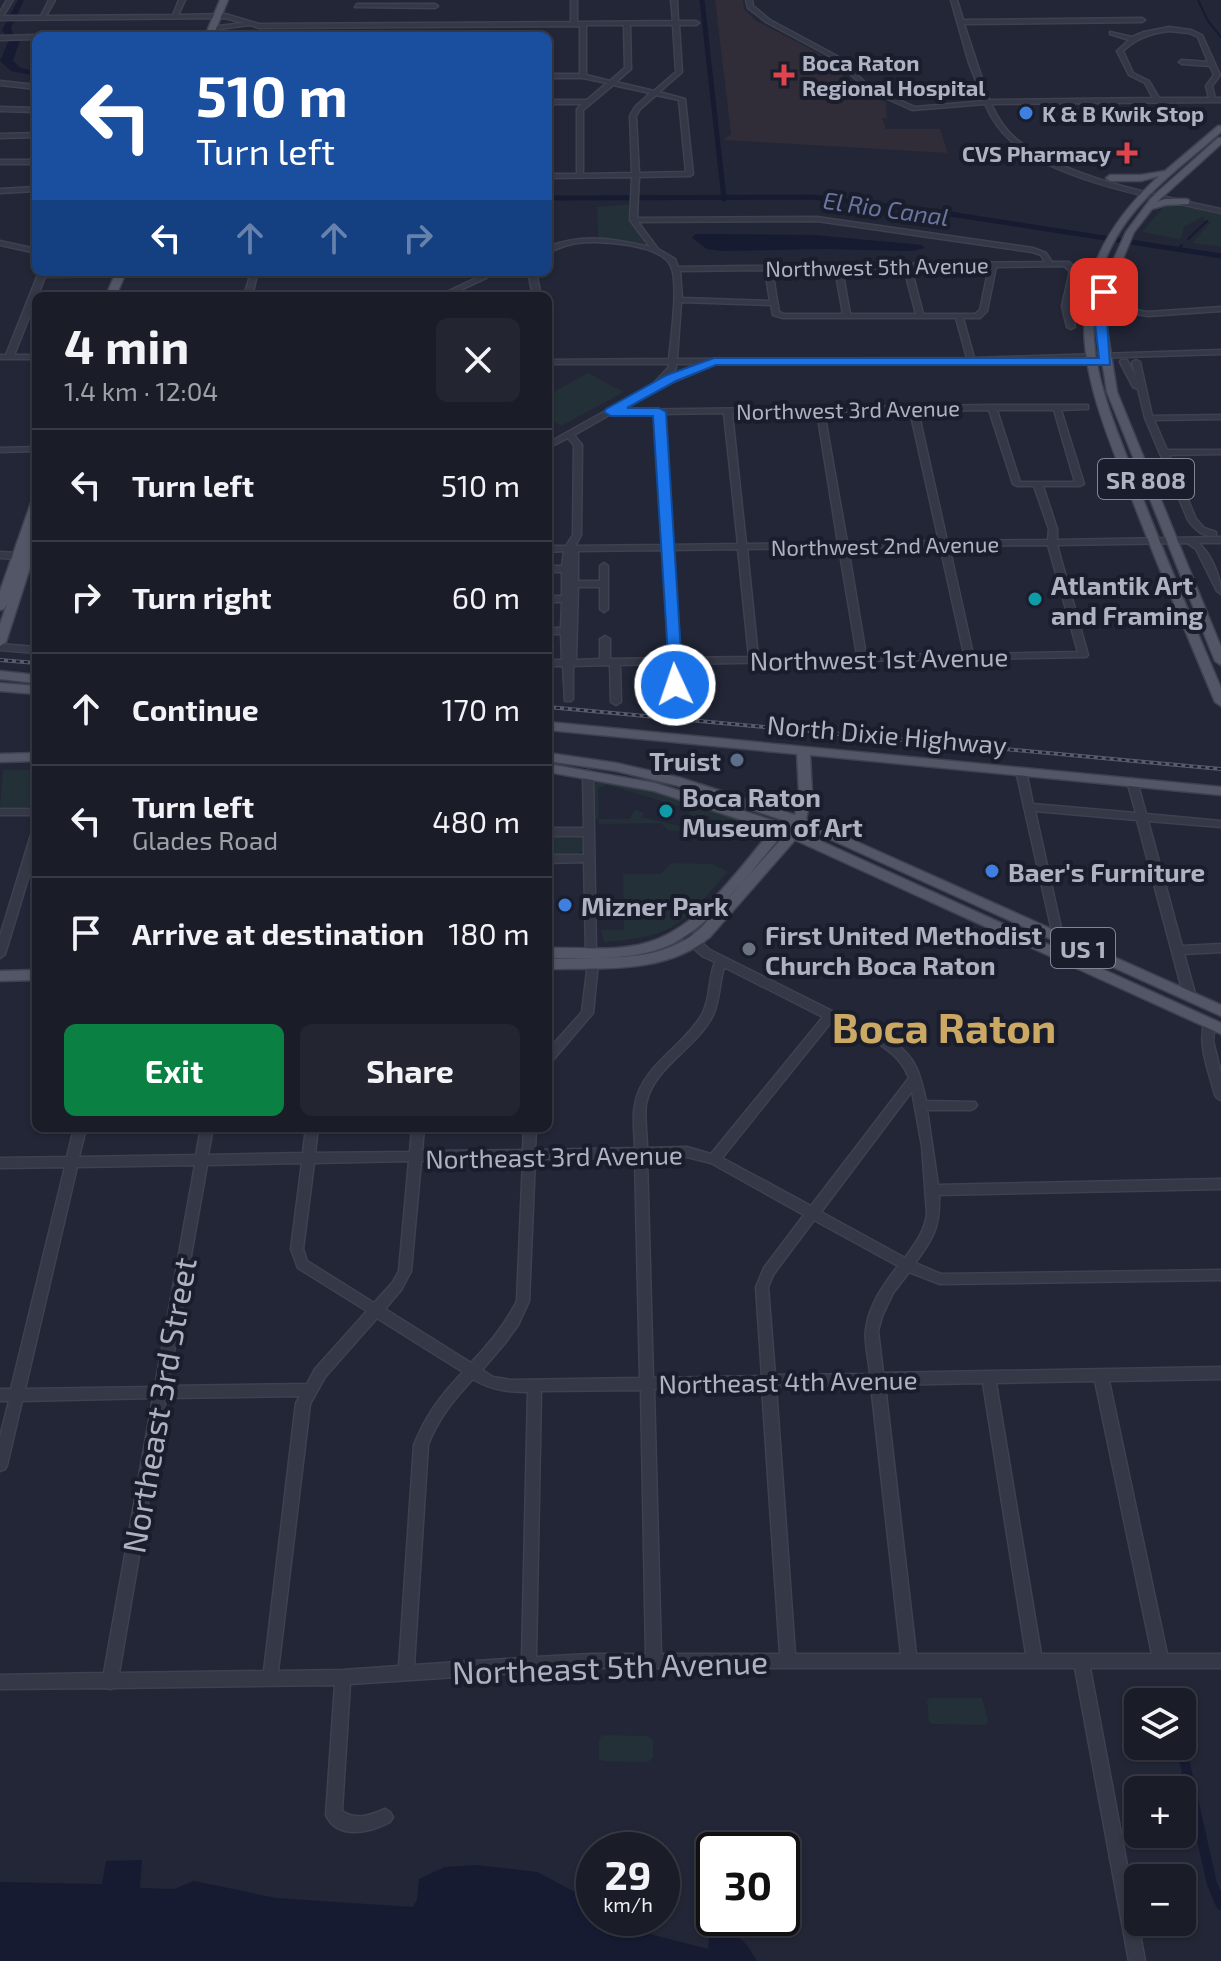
<!DOCTYPE html>
<meta charset="utf-8">
<style>
body{margin:0;font-family:"Exo 2",sans-serif;background:#232530;color:#f1f3f6;height:100vh;display:flex;flex-direction:column;font-size:30px;white-space:nowrap}
*{box-sizing:border-box;margin:0}
p{font-size:26px;color:#9fa1a8}
.icon{flex:none;width:44px;height:44px;fill:none;stroke:currentColor;stroke-width:2;stroke-linecap:round;stroke-linejoin:round}
.map{position:relative;flex:1;overflow:hidden}
.panel{position:absolute;left:32px;top:292px;width:520px;height:840px;display:flex;flex-direction:column;background:#1a1c28;border-radius:12px;box-shadow:0 2px 6px #0004,0 0 0 2px #383a45}
.panel>*{flex:none}
.hud{position:absolute;left:32px;top:32px;width:520px;height:244px;border-radius:12px;box-shadow:0 2px 6px #0004,0 0 0 2px #383a45;background:#1a4fa0;color:#fff;overflow:hidden}
.fabs{position:absolute;left:1124px;top:1688px;display:grid;gap:16px}
.fabs a{display:grid;place-items:center;width:72px;height:72px;border-radius:12px;background:#1a1c28;box-shadow:0 2px 6px #0004,0 0 0 2px #383a45;font-size:40px}
.speed{position:absolute;left:576px;top:1832px;display:flex;gap:16px;font-size:40px;font-weight:700;text-align:center}
.speed>*{display:grid;place-content:center;width:104px;height:104px;border-radius:50%;background:#1a1c28;box-shadow:0 2px 6px #0004,0 0 0 2px #383a45;line-height:1}
.speed small{font-size:20px;font-weight:400}
.speed .limit{border:4px solid #111;border-radius:12px;background:#fff;color:#111}
.pin{position:absolute;display:grid;place-items:center;width:68px;height:68px;color:#fff;margin:-34px;border-radius:16px;box-shadow:0 4px 12px #0006}
.me{position:absolute;width:88px;margin:-44px;rotate:357deg;stroke-linejoin:round;filter:drop-shadow(0 0 6px #0008)}
.turn{display:flex;align-items:center;gap:28px;height:168px;padding:0 32px;font-size:36px}
.turn .icon{width:104px;height:104px;stroke-width:2.5}
.turn b{display:block;font-size:56px;line-height:68px}
.lanes{display:flex;align-items:center;height:76px;padding:0 32px;background:#0003;justify-content:center;gap:40px;direction:ltr}
.lanes .off{opacity:.35}
.round{display:grid;place-items:center;flex:none;width:84px;height:84px;border-radius:12px;background:#232530}
.overview{display:flex;align-items:center;justify-content:space-between;height:136px;padding:0 32px}
h1{font-size:48px;font-weight:700;line-height:60px}
.button{display:flex;gap:16px;margin-top:auto;padding:16px 32px}
.button a{flex:1;height:92px;border-radius:12px;background:#0b8043;color:#fff;font-size:32px;font-weight:700;line-height:92px;text-align:center}
.button a+a{background:#232530;color:#f1f3f6}
ul{padding:0;list-style:none}
li{display:flex;align-items:center;gap:24px;height:112px;padding:0 32px;border-top:2px solid #383a45}
li div{flex:1}
li b{display:block;font-size:30px}
li em{font-style:normal}
.map>svg:first-child{display:block}
</style>
<div class="map">
<svg width="1221" height="1961" viewBox="0 0 1221 1961">
<rect width="100%" height="100%" fill="#222636"/>
<!-- medical -->
<polygon fill="#302c38" points="715,0 743,0 744,9 755,20 822,55 832,62 854,88 886,102 887,118 882,118 886,129 940,129 948,153 723,140 731,134"/>
<!-- green -->
<g fill="#233037" fill-rule="evenodd">
<polygon points="1167,203 1183,203 1221,213 1221,247 1192,243 1211,222 1203,220 1205,216 1184,227 1182,237 1178,239 1142,232"/>
<polygon points="630,204 632,222 645,244 598,238 597,207"/>
<polygon points="588,373 624,392 561,426 548,419 548,395"/>
<polygon points="3,770 36,770 36,807 0,807"/>
<path d="M601 779 655 791 759 826 765 836 760 838 743 832 739 836 691 837 690 833 668 830 661 823 599 824 598 819H591L593 785ZM608 785 691 810 688 816H710L711 830H695L642 817 644 813 635 810 630 819H599L598 788Z"/>
<polygon points="579,834 585,839 585,849 577,854 548,855 548,835"/>
<path d="M671 863 712 864 728 872C679 925 679 936 604 942L601 930H624L623 874H661Z"/>
<polygon points="930,1698 982,1698 988,1721 985,1725 932,1724 929,1722 927,1701"/>
<polygon points="603,1735 648,1736 653,1741 653,1757 648,1762 603,1761 599,1758 599,1739"/>
</g>
<!-- water -->
<g fill="#161b32">
<polygon points="18,0 24,0 11,28 15,40 20,40 13,61 21,68 36,71 36,76 11,71 0,61 9,40 2,30"/>
<polygon points="695,234 814,235 922,245 925,248 911,251 825,249 723,251 707,249 692,238"/>
<path d="M142 1860 140 1888 174 1889 194 1881 276 1898 413 1907 417 1900 419 1879 445 1867 477 1865 537 1872 590 1900 594 1894V1918H611L615 1925 708 1949 709 1938 715 1933C739 1932 746 1942 757 1961H0V1882L102 1884 106 1861Z"/>
</g>
<g fill="none" stroke-linecap="round" stroke-linejoin="round">
<!-- stream -->
<g stroke="#161b32" stroke-width="2">
<polyline points="1198,0 1208,21 1221,37"/>
<polyline points="1188,239 1207,221"/>
<polyline points="1178,249 1182,245"/>
</g>
<!-- canal-far1 -->
<g stroke="#161b32" stroke-width="5">
<polyline points="702,0 724,199"/>
<polyline points="548,198 812,197 937,212 1221,256"/>
</g>
<!-- canal -->
<g stroke="#161b32" stroke-width="10">
<polyline points="1169,1691 1172,1702"/>
<polyline points="1181,1746 1212,1884 1221,1905"/>
</g>
<defs>
<g id="minor">
<path d="M7 0H13L3 16H41L49 0H55L46 16 173 15 179 0H185L178 15 225 14 259 24 571 22V0H577V22L673 21 671 0H677L678 21H696L699 23 696 25H679L682 72 659 92 685 99 693 174 690 176 639 177 637 218 817 217 1033 248 1046 253 1052 262H1069L1078 270 1070 306 1075 327 1071 329 1067 327 1062 306 1070 271 1064 266 996 267 987 311 980 318H963L974 358 1221 350V354L971 362 709 364V367L666 385H661L658 389 620 410 992 405H1088V409H1085L1061 410 1084 484 1080 486H1043L1057 529V540L1221 537V543H1198C1211 553 1221 577 1221 594L1217 591 1196 549 1187 543 1057 545 1088 655 1086 657 678 664 681 707 676 710 671 707 669 664 620 665 621 702 616 705 611 702 610 665 573 666V699L571 701H565L563 666H548V660H562L561 634H548V628H561L562 602H548V596H562V572H548V566H562L564 551 548 552V546H566L573 535 574 445 568 438 548 448V443L652 385 668 368 669 364H548V360L669 359C671 339 679 283 671 266 661 244 599 240 578 243 567 244 558 249 548 252V247C582 233 615 239 650 247L630 220 632 177 548 178V174H577V109L582 104H548V100H587L607 83 583 78H548V74H580V26L259 28 250 25 212 30 210 29V27L244 23 225 18 0 20V12ZM586 25H624L625 68 610 81 586 75ZM630 25H673L676 72 654 91 616 82 631 69ZM613 85 650 93 635 107 630 116 632 173 583 174V110ZM656 95 679 100 686 172 639 173 636 116 640 109ZM817 221 1032 252 1041 255 1045 262 678 267 675 259 658 249 638 222ZM989 267 980 310 975 314H923L911 268ZM904 268 916 314H850L842 269ZM835 269 843 314H784L779 312 772 270ZM765 270 770 301 682 298 680 271ZM681 302 771 305 773 315 783 318H956L967 358 677 359ZM676 364H703L667 379 676 368ZM989 410 1013 484 1017 486H1034L1049 529 1048 540 947 541 918 411ZM997 410H1054L1075 482H1020ZM910 411 939 541 847 542 824 412ZM817 412 838 543 746 544 732 413ZM724 413 738 544 671 545 663 414ZM611 414H655L662 545 575 546 581 535 582 445 574 435ZM1048 545 1078 652 973 654 949 546ZM940 546 964 654 866 655 848 548ZM839 548 857 655 758 657 747 549ZM738 549 749 657 678 658 671 550ZM663 550 669 658 610 659V639L605 636 600 639V659L576 660 578 587H600V609L604 612 608 609V566L604 563 600 566V581H578V551Z"/>
<path d="M746 0H752L753 6 770 20 837 56 870 87 915 107 984 101 969 63 951 0H957L963 20 1142 18 1145 20 1142 22 964 24 989 100 1153 98 1145 83 1129 75 1117 51 1129 40 1110 34V32L1132 37 1144 32 1169 27 1191 30 1202 35 1220 75 1212 86 1215 98H1221V102L991 104C997 117 1005 130 1016 139 1064 178 1161 196 1221 209V213C1163 200 1054 181 1010 140 999 130 991 118 985 104L912 110 866 89 833 58 766 22 748 8ZM1169 31 1189 33 1198 37 1208 62 1182 60 1179 62 1182 64 1210 66 1214 75 1206 86 1209 98H1159L1149 81 1133 73 1123 51C1136 38 1151 33 1169 31Z"/>
<polygon points="357,4 435,4 438,6 435,8 355,7"/>
<polygon points="193,34 209,34 212,36 190,36"/>
<polygon points="0,36 36,35 38,36 36,36 36,39 0,40"/>
<polygon points="0,81 36,85 36,89 0,85"/>
<polygon points="0,107 36,108 36,112 0,111"/>
<polygon points="36,133 36,137 0,138 0,134"/>
<rect x="0" y="160" width="36" height="4"/>
<polygon points="36,187 36,191 0,193 0,189"/>
<polygon points="0,241 36,249 36,253 0,245"/>
<polygon points="39,272 130,272 133,274 129,276 45,277 14,355 36,355 36,359 0,359 0,355 6,355"/>
<polygon points="187,272 387,272 383,274 257,275 252,296 244,296 250,276 190,276 186,274"/>
<polygon points="489,272 499,272 448,296 438,296"/>
<polygon points="528,272 536,272 541,296 533,296"/>
<polygon points="1099,304 1148,312 1221,307 1221,311 1148,316 1102,308 1099,308"/>
<path d="M1121 360H1127L1136 377 1132 362 1136 360 1140 362 1152 416 1221 415V419L1154 420 1167 450H1221V454L1169 455 1196 519 1204 528 1216 532V536C1203 537 1195 530 1188 520L1145 418 1138 389 1133 387 1120 362Z"/>
<polygon points="36,447 36,451 0,452 0,448"/>
<polygon points="0,552 36,554 36,560 0,558"/>
<polygon points="0,644 36,647 36,653 0,650"/>
<polygon points="1021,768 1026,771 1033,804 1136,813 1127,781 1132,778 1137,781 1146,814 1221,821 1221,827 1148,821 1182,946 1221,944 1221,952 1184,954 1196,997 1194,1000 1186,1000 1184,997 1137,820 1035,811 1063,937 1062,940 1054,940 1016,771"/>
<polygon points="588,770 593,773 596,952 591,956 586,952 584,862 548,863 548,855 584,855 584,836 548,836 548,828 584,828 583,773"/>
<rect x="0" y="809" width="36" height="6"/>
<polygon points="36,831 36,852 5,954 0,958 0,936 31,835"/>
<path d="M683 928 687 929 710 950 894 1042C917 1059 920 1074 926 1101L975 1102 977 1105 975 1108 971 1110H927L938 1185 1221 1179V1189L939 1195C940 1226 934 1238 915 1263L941 1274 1221 1270V1280L940 1284 909 1272 893 1293 882 1316 878 1331 883 1373 1221 1367V1379L1109 1381 1167 1654H1221V1668H1090L1145 1961H1129L1075 1668H591L350 1684 342 1811C357 1821 370 1815 385 1809L390 1812 393 1817 390 1822C371 1832 338 1841 326 1815L335 1685 114 1688 110 1689 106 1688 0 1689V1675L104 1673 153 1398 22 1401 7 1465 5 1469 0 1471V1437L9 1401H0V1389H11L65 1167 0 1168V1158L67 1157 74 1128H86L79 1157 196 1155 201 1128H213L208 1155 303 1153 306 1128H318L315 1153 410 1152 412 1128H424L422 1151 523 1150 524 1128H536L535 1150 635 1148C635 1134 632 1118 635 1105 641 1066 683 1047 701 1016 711 1000 708 979 715 962L702 956 679 935 678 932ZM724 967 823 1017 711 1154 687 1147 647 1148C647 1134 644 1118 646 1104 653 1067 697 1048 713 1015 720 1000 719 983 724 967ZM832 1021C860 1035 898 1046 909 1078L811 1206 722 1158ZM912 1091 922 1146 927 1214C925 1231 915 1244 905 1258L821 1212ZM647 1157H687L711 1163 804 1215 764 1268 756 1287 762 1376 653 1378ZM635 1158 640 1378 511 1380 493 1377 482 1370 505 1343 518 1325 529 1301 535 1159ZM523 1159 517 1301C505 1325 489 1344 471 1363L385 1309 401 1290 411 1271 421 1161ZM409 1161 399 1271 393 1282 374 1303 307 1261 303 1249 314 1163ZM302 1163 291 1249 298 1268 367 1311 315 1369 307 1384 168 1386 207 1165ZM195 1165 155 1387 25 1389 77 1167ZM814 1220 898 1266C884 1284 869 1305 866 1329 864 1343 869 1359 870 1374L775 1375 768 1287 773 1275ZM377 1318 463 1372C441 1395 426 1415 414 1445L399 1666 343 1670 278 1671 310 1404 325 1377ZM473 1379C491 1390 508 1392 528 1392L522 1658 414 1665 428 1445C438 1419 454 1399 473 1379ZM1095 1381 1152 1654H1041L996 1383ZM983 1383 1026 1654H916L885 1385ZM871 1385 901 1654H795L776 1387ZM762 1387 780 1654H661L654 1389ZM641 1390 646 1654H591L536 1657 541 1391ZM300 1396 296 1403 264 1671 119 1673 166 1398Z"/>
<polygon points="593,959 598,963 593,1013 552,1061 548,1062 548,1050 582,1012 588,963"/>
<path d="M1209 1019 1213 1020 1215 1023 1213 1041 1221 1073V1100L1217 1098 1215 1095C1209 1071 1197 1045 1205 1020Z"/>
</g>
<g id="major">
<polygon points="220,0 228,0 213,36 205,36"/>
<path d="M1218 126H1221V132C1182 166 1136 198 1112 245 1097 274 1092 308 1094 340 1097 385 1116 427 1131 468 1159 542 1190 615 1221 688V706L1215 702C1187 635 1158 567 1132 499 1108 436 1076 368 1086 299 1093 249 1123 209 1159 176L1141 181H1110L1106 178 1110 175H1141L1165 171Z"/>
<polygon points="1218,138 1221,138 1221,144 1157,202 1165,199 1186,199 1189,200 1189,204 1166,205 1152,209 1134,232 1109,292 1106,323 1117,392 1221,647 1221,665 1215,661 1107,392 1096,323 1099,292 1126,232 1152,197"/>
<polygon points="116,272 126,272 116,296 106,296"/>
<polygon points="36,500 36,519 32,530 36,529 36,549 6,642 0,646 0,624 7,604 4,609 0,610 0,591 31,503"/>
<polygon points="0,671 36,675 36,683 0,679"/>
<polygon points="0,683 36,686 36,694 0,691"/>
<path d="M548 722 1221 787V795L810 755 812 793 806 819 1221 1005V1016L803 827 801 832 1221 1023V1034L795 840 710 937C666 974 602 968 548 969V959L597 958H548V948C580 947 615 952 646 943 700 928 737 870 772 830L654 791 548 772V764L655 783 781 823 786 821 679 786 616 771 548 761V753L616 763 681 778 795 815 799 793 797 754 548 730ZM783 834 785 835 700 929C670 955 636 957 598 958 623 957 649 955 672 944 718 920 749 872 783 834Z"/>
<polygon points="36,753 36,761 0,762 0,754"/>
<polygon points="36,970 36,980 0,981 0,971"/>
</g>
</defs>
<!-- minor casing -->
<use href="#minor" stroke="#3e4150" stroke-width="3"/>
<!-- major casing -->
<use href="#major" stroke="#3e4150" stroke-width="3"/>
<!-- minor -->
<use href="#minor" fill="#353846" fill-rule="evenodd"/>
<!-- major -->
<use href="#major" fill="#535666" fill-rule="evenodd"/>
<defs>
<g id="rail">
<polyline points="0,660 36,663"/>
<polyline points="548,707 1221,769"/>
</g>
</defs>
<!-- rail casing -->
<use href="#rail" stroke="#575b6d" stroke-width="4"/>
<!-- rail -->
<use href="#rail" stroke="#1a1d2b" stroke-width="2" stroke-dasharray="4" stroke-linecap="butt"/>
</g>
<!-- route -->
<polygon fill="#1a73e8" stroke="#114b97" stroke-width="2" points="1104,288 1110,292 1107,323 1110,365 716,365 676,381 627,408 659,408 666,412 683,685 675,690 670,688 653,416 611,416 604,412 606,409 667,375 714,358 1099,358 1095,323 1098,292"/>
<!-- markers -->
<g fill="#e0444e" stroke="#1a1d2b" stroke-width="3">
<path d="M780 63h8v8h8v8h-8v8h-8v-8h-8v-8h8z"/>
<path d="M1123 141h8v8h8v8h-8v8h-8v-8h-8v-8h8z"/>
</g>
<g fill="#3f7fe0" stroke="#1a1d2b" stroke-width="3">
<circle cx="1026" cy="113" r="8"/>
<circle cx="992" cy="871" r="8"/>
<circle cx="565" cy="905" r="8"/>
</g>
<g fill="#0f9aa8" stroke="#1a1d2b" stroke-width="3">
<circle cx="1035" cy="599" r="8"/>
<circle cx="666" cy="811" r="8"/>
</g>
<circle fill="#5c6f8a" stroke="#1a1d2b" stroke-width="3" cx="737" cy="760" r="8"/>
<circle fill="#6b7280" stroke="#1a1d2b" stroke-width="3" cx="749" cy="949" r="8"/>
<g text-anchor="middle" dominant-baseline="central" stroke-width="8" stroke-linejoin="round" paint-order="stroke">
<!-- far-poi labels -->
<g font-size="22" font-weight="bold" fill="#afb2c3" stroke="#1a1d2b" text-anchor="start">
<text x="802" y="62">Boca Raton<tspan x="802" dy="25">Regional Hospital</tspan></text>
<text x="1042" y="113">K &amp; B Kwik Stop</text>
<text x="1111" y="153" text-anchor="end">CVS Pharmacy</text>
</g>
<!-- far-street labels -->
<g font-size="22" fill="#afb2c3" stroke="#1a1d2b">
<text transform="translate(877 266) rotate(-1)">Northwest 5th Avenue</text>
<text transform="translate(848 409) rotate(-1)">Northwest 3rd Avenue</text>
<text transform="translate(885 545) rotate(-1)">Northwest 2nd Avenue</text>
</g>
<!-- far-water labels -->
<g font-size="24" font-style="italic" fill="#6a75a0" stroke="#1a1d2b">
<text transform="translate(886 208) rotate(8)">El Rio Canal</text>
</g>
<!-- shield labels -->
<g fill="#1a1d2b" stroke="#828595" stroke-width="2">
<rect x="1098" y="459" width="96" height="40" rx="6"/>
<rect x="1051" y="928" width="64" height="40" rx="6"/>
</g>
<g font-size="24" font-weight="bold" fill="#afb2c3">
<text x="1146" y="479">SR 808</text>
<text x="1083" y="948">US 1</text>
</g>
<!-- poi labels -->
<g font-size="26" font-weight="bold" fill="#afb2c3" stroke="#1a1d2b" text-anchor="start">
<text x="1051" y="584">Atlantik Art<tspan x="1051" dy="30">and Framing</tspan></text>
<text x="721" y="760" text-anchor="end">Truist</text>
<text x="682" y="796">Boca Raton<tspan x="682" dy="30">Museum of Art</tspan></text>
<text x="1008" y="871">Baer's Furniture</text>
<text x="581" y="905">Mizner Park</text>
<text x="765" y="934">First United Methodist<tspan x="765" dy="30">Church Boca Raton</tspan></text>
</g>
<!-- street labels -->
<g font-size="26" fill="#afb2c3" stroke="#1a1d2b">
<text transform="translate(879 658) rotate(-1)">Northwest 1st Avenue</text>
<text transform="translate(887 734) rotate(5)">North Dixie Highway</text>
<text transform="translate(554 1156) rotate(-1)">Northeast 3rd Avenue</text>
<text transform="translate(788 1381) rotate(-1)">Northeast 4th Avenue</text>
</g>
<!-- near-street labels -->
<g font-size="32" fill="#afb2c3" stroke="#1a1d2b">
<text transform="translate(158 1405) rotate(-80)">Northeast 3rd Street</text>
<text transform="translate(610 1666) rotate(-2)">Northeast 5th Avenue</text>
</g>
<!-- town labels -->
<g font-size="42" font-weight="bold" fill="#cba863" stroke="#1a1d2b">
<text x="944" y="1026">Boca Raton</text>
</g>
</g>
</svg>
<div class="fabs">
<a><svg class="icon" aria-label="layers" viewBox="0 0 24 24"><path d="M12 4l9 5-9 5-9-5zM3 14l9 5 9-5"/></svg></a>
<a>+</a>
<a>−</a>
</div>
<div class="speed"><div>29<small>km/h</small></div><div class="limit">30</div></div>
<div class="pin" style="left:1104px;top:292px;background:#d93025"><svg class="icon" aria-label="arrive" viewBox="0 0 24 24"><path d="M6 21V4h12l-3 4 3 4H6"/></svg></div>
<svg class="me" style="left:675px;top:685px" viewBox="-20 -20 40 40"><circle r="17" fill="#1a73e8" stroke="#fff" stroke-width="3"/><path d="M0-11L8 9 0 5-8 9z" fill="#fff"/></svg>
<div class="hud">
<div class="turn"><svg class="icon" aria-label="left" viewBox="0 0 24 24"><path d="M17 20v-9H6M10 6l-5 5 5 5"/></svg><div><b>510 m</b>Turn left</div></div>
<div class="lanes"><svg class="icon" aria-label="left" viewBox="0 0 24 24"><path d="M17 20v-9H6M10 6l-5 5 5 5"/></svg><svg class="icon off" aria-label="ahead" viewBox="0 0 24 24"><path d="M12 20V5M6 11l6-6 6 6"/></svg><svg class="icon off" aria-label="ahead" viewBox="0 0 24 24"><path d="M12 20V5M6 11l6-6 6 6"/></svg><svg class="icon off" aria-label="right" viewBox="0 0 24 24"><path d="M7 20v-9h11M14 6l5 5-5 5"/></svg></div>
</div>
<section class="panel">
<div class="overview"><div><h1>4 min</h1><p>1.4 km · 12:04</p></div><a class="round"><svg class="icon" aria-label="close" viewBox="0 0 24 24"><path d="M6 6l12 12M18 6L6 18"/></svg></a></div>
<ul>
<li><svg class="icon" aria-label="left" viewBox="0 0 24 24"><path d="M17 20v-9H6M10 6l-5 5 5 5"/></svg><div><b>Turn left</b></div><em>510 m</em></li>
<li><svg class="icon" aria-label="right" viewBox="0 0 24 24"><path d="M7 20v-9h11M14 6l5 5-5 5"/></svg><div><b>Turn right</b></div><em>60 m</em></li>
<li><svg class="icon" aria-label="ahead" viewBox="0 0 24 24"><path d="M12 20V5M6 11l6-6 6 6"/></svg><div><b>Continue</b></div><em>170 m</em></li>
<li><svg class="icon" aria-label="left" viewBox="0 0 24 24"><path d="M17 20v-9H6M10 6l-5 5 5 5"/></svg><div><b>Turn left</b><p>Glades Road</p></div><em>480 m</em></li>
<li><svg class="icon" aria-label="arrive" viewBox="0 0 24 24"><path d="M6 21V4h12l-3 4 3 4H6"/></svg><div><b>Arrive at destination</b></div><em>180 m</em></li>
</ul>
<div class="button"><a>Exit</a><a>Share</a></div>
</section>
</div>
